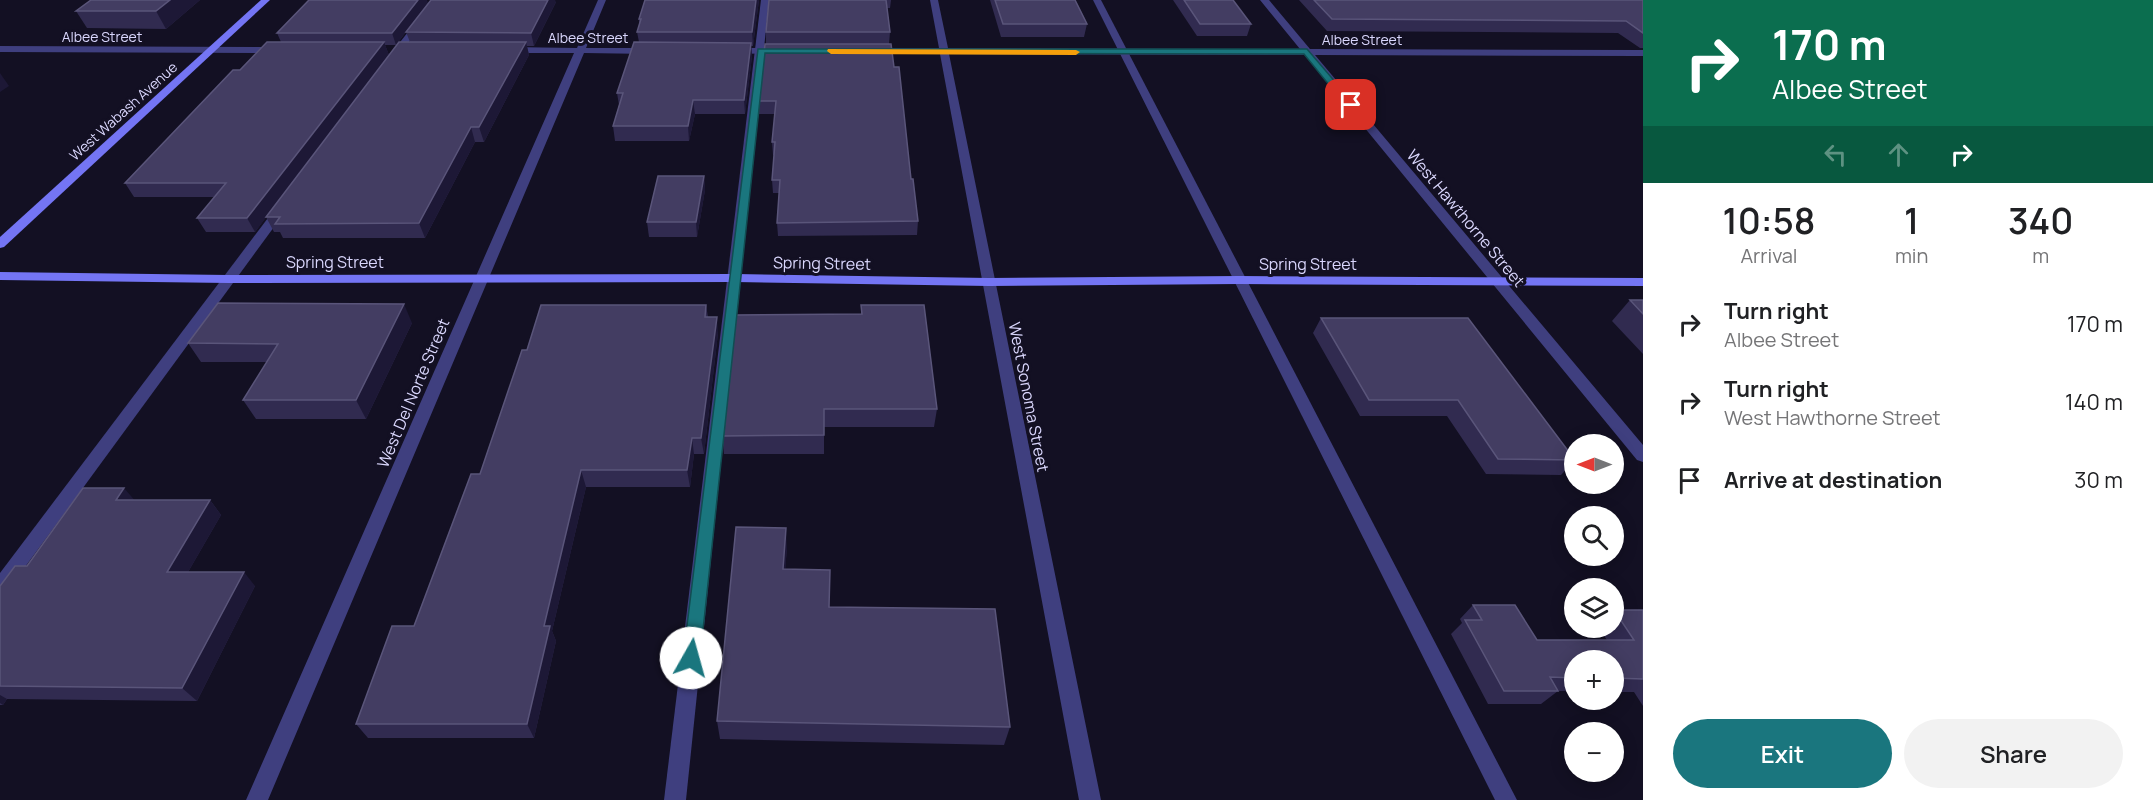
<!DOCTYPE html>
<meta charset="utf-8">
<style>
body{margin:0;font-family:Manrope,sans-serif;background:#f2f2f2;color:#202124;height:100vh;display:flex;flex-direction:column;font-size:22px;white-space:nowrap}
*{box-sizing:border-box;margin:0}
p{font-size:20px;color:#757577}
.icon{flex:none;width:33px;height:33px;fill:none;stroke:currentColor;stroke-width:2;stroke-linecap:round;stroke-linejoin:round}
.map{position:relative;flex:1;overflow:hidden}
.panel{display:flex;flex-direction:column;background:#fff;width:510px}
.panel>*{flex:none}
.guide{background:#0b6e4f;color:#fff;overflow:hidden}
.needle{width:39px;rotate:270deg}
.controls{position:absolute;left:1564px;top:434px;display:grid;gap:12px}
.controls a{display:grid;place-items:center;width:60px;height:60px;border-radius:50%;background:#fff;box-shadow:0 3px 15px #0003;font-size:30px}
.pin{position:absolute;display:grid;place-items:center;width:51px;height:51px;color:#fff;margin:-26px;border-radius:12px;box-shadow:0 3px 9px #0006}
.me{position:absolute;width:66px;margin:-33px;rotate:7deg;stroke-linejoin:round;filter:drop-shadow(0 0 4px #0008)}
.turn{display:flex;align-items:center;gap:21px;height:126px;padding:0 30px;font-size:27px}
.turn .icon{width:78px;height:78px;stroke-width:2.5}
.turn b{display:block;font-size:42px;line-height:51px}
.lanes{display:flex;align-items:center;height:57px;padding:0 30px;background:#0003;justify-content:center;gap:30px;direction:ltr}
.lanes .off{opacity:.35}
.eta{display:flex;justify-content:space-evenly;align-items:center;height:102px;text-align:center}
.eta b{font-size:36px;font-weight:600;line-height:42px}
.cta{display:flex;gap:12px;margin-top:auto;padding:12px 30px}
.cta a{flex:1;height:69px;border-radius:36px;background:#1a767e;color:#fff;font-size:24px;font-weight:600;line-height:69px;text-align:center}
.cta a+a{background:#f2f2f2;color:#202124}
ul{padding:0;list-style:none}
li{display:flex;align-items:center;gap:18px;height:78px;padding:0 30px}
li div{flex:1}
li b{display:block;font-size:22px}
li em{font-style:normal}
main{display:flex;flex:1;min-height:0}
.map>svg:first-child{display:block}
</style>
<main>
<div class="map">
<svg width="1643" height="800" viewBox="0 0 1643 800">
<rect width="100%" height="100%" fill="#131023"/>
<g fill="none" stroke-linecap="round" stroke-linejoin="round">
<!-- lane -->
<g fill="#3f3f7f" fill-rule="evenodd">
<polygon points="433,0 441,0 396,59 390,59 390,55"/>
<polygon points="761,0 769,0 686,800 664,800"/>
<polygon points="1093,0 1101,0 1517,800 1495,800"/>
<polygon points="281,205 287,209 285,212 6,593 0,595 0,573 277,206"/>
</g>
<!-- street -->
<g fill="#3f3f7f" fill-rule="evenodd">
<polygon points="598,0 606,0 586,48 650,48 655,51 650,54 584,53 268,800 246,800 574,53 509,53 504,50 509,47 577,48"/>
<polygon points="930,0 938,0 948,48 1300,49 1260,0 1269,0 1310,49 1643,50 1643,56 1315,55 1643,445 1643,462 1637,460 1305,55 949,54 1101,800 1079,800 940,54 872,54 867,51 872,48 939,48"/>
<polygon points="0,46 278,47 283,50 278,53 0,52"/>
<polygon points="785,48 790,51 788,53 731,54 726,51 731,48"/>
</g>
<!-- secondary -->
<g fill="#7475f4" fill-rule="evenodd">
<polygon points="261,0 270,0 4,247 0,248 0,237"/>
<polygon points="0,272 228,275 736,274 989,278 1239,276 1643,278 1643,286 1239,284 989,286 736,282 228,283 0,280"/>
</g>
</g>
<!-- wall -->
<g fill="#312b50">
<polygon points="200,0 166,29 87,28 76,11"/>
<polygon points="645,0 759,0 753,46 751,46 752,56 745,114 695,114 689,141 615,141 613,126 619,105 617,93 639,42 637,32 639,25 639,19"/>
<polygon points="769,0 891,0 890,8 887,8 890,32 889,44 894,67 911,179 918,221 917,235 778,236 777,223 779,193 773,193 772,180 774,155 773,155 772,142 775,114 759,114 759,101 766,44 766,32"/>
<polygon points="990,0 1075,0 1087,24 1084,37 1001,37"/>
<polygon points="1173,0 1233,0 1251,24 1247,36 1197,36"/>
<polygon points="1299,0 1643,0 1643,48 1640,48 1618,33 1327,31"/>
<polygon points="556,2 534,46 527,46 529,55 484,142 475,142 425,238 283,238 280,232 274,232 266,217 255,232 206,232 197,218 215,197 134,197 125,183 240,70 281,42 277,33 428,3 396,45 385,45 389,55 410,42 406,32"/>
<polygon points="704,176 705,190 697,237 649,237 647,222"/>
<polygon points="1630,300 1643,300 1643,354 1612,321"/>
<polygon points="706,305 708,317 718,333 704,454 694,454 690,487 586,487 552,631 556,641 534,738 368,738 356,724 414,626 480,474 527,350"/>
<polygon points="861,305 937,409 934,427 824,427 824,454 724,454 722,436 861,314"/>
<polygon points="1321,318 1575,460 1561,475 1486,474 1447,416 1360,416 1313,333"/>
<polygon points="412,323 366,419 256,419 243,400 267,362 201,362 188,343"/>
<polygon points="134,500 210,500 221,515 188,572 255,586 197,701 7,699 3,705 0,705 0,586 27,566"/>
<polygon points="787,548 785,569 829,607 1010,727 1004,745 720,739 717,721"/>
<polygon points="1473,605 1537,640 1607,640 1598,627 1614,627 1614,610 1643,610 1643,706 1634,692 1614,692 1614,660 1575,660 1575,691 1558,691 1541,704 1488,704 1451,634 1462,623 1460,619"/>
</g>
<!-- shaded-wall -->
<g fill="#1d1836">
<polygon points="170,0 200,0 166,29 156,11"/>
<polygon points="418,0 427,0 428,3 396,45 392,33"/>
<polygon points="548,0 555,0 556,2 534,46 531,33"/>
<polygon points="756,0 759,0 753,46 752,32"/>
<polygon points="384,42 389,55 255,232 247,218"/>
<polygon points="526,42 529,55 484,142 479,127"/>
<polygon points="751,43 752,56 745,114 744,100"/>
<polygon points="0,73 9,86 0,92"/>
<polygon points="693,100 695,114 689,141 688,126"/>
<polygon points="471,127 475,142 425,238 419,223"/>
<polygon points="704,176 705,190 697,237 696,222"/>
<polygon points="404,304 412,323 366,419 356,400"/>
<polygon points="717,317 718,333 704,454 701,438"/>
<polygon points="692,438 694,454 690,487 687,470"/>
<polygon points="581,470 586,487 552,631 556,641 534,738 527,724 544,626"/>
<polygon points="124,488 137,503 116,500"/>
<polygon points="210,500 221,515 180,586 167,572"/>
<polygon points="786,528 787,548 784,589 783,569"/>
<polygon points="244,572 255,586 197,701 182,688"/>
<polygon points="0,695 7,699 3,705 0,703"/>
</g>
<!-- building -->
<g fill="#433d62" stroke="#5a557a" stroke-width="1.5">
<polygon points="91,0 170,0 156,11 76,11"/>
<polygon points="309,0 418,0 392,33 277,33"/>
<polygon points="431,0 548,0 531,33 406,32"/>
<polygon points="645,0 756,0 752,32 637,32 641,19 639,19"/>
<polygon points="769,0 886,0 890,32 766,32"/>
<polygon points="995,0 1075,0 1087,24 1003,24"/>
<polygon points="1184,0 1233,0 1251,24 1200,24"/>
<polygon points="1314,0 1643,0 1643,33 1626,21 1332,19"/>
<polygon points="267,42 384,42 247,218 197,218 226,183 125,183 233,70 240,70"/>
<polygon points="399,42 526,42 479,127 471,127 419,223 275,224 280,217 266,217"/>
<polygon points="634,42 751,43 744,100 693,100 688,126 613,126 623,93 617,93"/>
<polygon points="765,44 891,44 894,67 899,67 911,179 913,179 918,221 777,223 780,180 772,180 775,142 772,142 776,101 759,101"/>
<polygon points="658,176 704,176 696,222 647,222"/>
<polygon points="1630,300 1643,300 1643,314"/>
<polygon points="218,303 404,304 356,400 243,400 278,344 188,343"/>
<polygon points="541,305 706,305 705,317 717,317 701,438 692,438 687,470 581,470 544,626 550,626 527,724 356,724 392,626 414,626 471,474 480,474 522,350 527,350"/>
<polygon points="861,305 924,305 937,409 824,409 824,435 722,436 735,315 862,314"/>
<polygon points="1321,318 1468,318 1575,460 1498,459 1458,400 1369,400"/>
<polygon points="83,488 124,488 116,500 210,500 167,572 244,572 182,688 0,686 0,586 15,566 27,566"/>
<polygon points="736,527 786,528 783,569 830,570 829,607 995,609 1010,727 717,721"/>
<polygon points="1473,605 1515,605 1537,640 1634,640 1614,610 1643,610 1643,679 1614,678 1614,660 1575,660 1575,678 1550,677 1558,691 1504,691 1465,620 1482,620"/>
</g>
<!-- route -->
<polygon fill="#1a767e" stroke="#114d52" stroke-width="1.5" points="758,49 1307,49 1355,105 1347,107 1304,54 765,53 700,658 698,663 691,666 685,663 683,658"/>
<!-- slow -->
<polygon fill="#f59e0b" points="828,49 1076,50 1080,52 1076,55 831,54 827,51"/>
<g text-anchor="middle" dominant-baseline="central" stroke-width="6" stroke-linejoin="round" paint-order="stroke">
<!-- far-street labels -->
<g font-size="14" fill="#d9d6fc" stroke="#131023">
<text x="102" y="36">Albee Street</text>
<text x="588" y="37">Albee Street</text>
<text x="1362" y="39">Albee Street</text>
<text transform="translate(123 111) rotate(-42)">West Wabash Avenue</text>
</g>
<!-- street labels -->
<g font-size="16" fill="#d9d6fc" stroke="#131023">
<text transform="translate(1466 218) rotate(50)">West Hawthorne Street</text>
<text x="335" y="262">Spring Street</text>
<text transform="translate(822 263) rotate(1)">Spring Street</text>
<text x="1308" y="264">Spring Street</text>
<text transform="translate(413 393) rotate(-67)">West Del Norte Street</text>
<text transform="translate(1029 397) rotate(79)">West Sonoma Street</text>
</g>
</g>
</svg>
<div class="controls">
<a><svg class="needle" viewBox="-14 -14 28 28"><path d="M0-13l5 13h-10z" fill="#e53935"/><path d="M0 13l5-13h-10z" fill="#757577"/></svg></a>
<a><svg class="icon" aria-label="search" viewBox="0 0 24 24"><circle cx="10" cy="10" r="6"/><path d="M15 15l6 6"/></svg></a>
<a><svg class="icon" aria-label="layers" viewBox="0 0 24 24"><path d="M12 4l9 5-9 5-9-5zM3 14l9 5 9-5"/></svg></a>
<a>+</a>
<a>−</a>
</div>
<div class="pin" style="left:1351px;top:105px;background:#d93025"><svg class="icon" aria-label="arrive" viewBox="0 0 24 24"><path d="M6 21V4h12l-3 4 3 4H6"/></svg></div>
<svg class="me" style="left:691px;top:658px" viewBox="-20 -20 40 40"><circle r="19" fill="#fff"/><path d="M0-13L10 11 0 6-10 11z" fill="#1a767e"/></svg>
</div>
<section class="panel">
<div class="guide">
<div class="turn"><svg class="icon" aria-label="right" viewBox="0 0 24 24"><path d="M7 20v-9h11M14 6l5 5-5 5"/></svg><div><b>170 m</b>Albee Street</div></div>
<div class="lanes"><svg class="icon off" aria-label="left" viewBox="0 0 24 24"><path d="M17 20v-9H6M10 6l-5 5 5 5"/></svg><svg class="icon off" aria-label="ahead" viewBox="0 0 24 24"><path d="M12 20V5M6 11l6-6 6 6"/></svg><svg class="icon" aria-label="right" viewBox="0 0 24 24"><path d="M7 20v-9h11M14 6l5 5-5 5"/></svg></div>
</div>
<div class="eta">
<div><b>10:58</b><p>Arrival</p></div>
<div><b>1</b><p>min</p></div>
<div><b>340</b><p>m</p></div>
</div>
<ul>
<li><svg class="icon" aria-label="right" viewBox="0 0 24 24"><path d="M7 20v-9h11M14 6l5 5-5 5"/></svg><div><b>Turn right</b><p>Albee Street</p></div><em>170 m</em></li>
<li><svg class="icon" aria-label="right" viewBox="0 0 24 24"><path d="M7 20v-9h11M14 6l5 5-5 5"/></svg><div><b>Turn right</b><p>West Hawthorne Street</p></div><em>140 m</em></li>
<li><svg class="icon" aria-label="arrive" viewBox="0 0 24 24"><path d="M6 21V4h12l-3 4 3 4H6"/></svg><div><b>Arrive at destination</b></div><em>30 m</em></li>
</ul>
<div class="cta"><a>Exit</a><a>Share</a></div>
</section>
</main>
